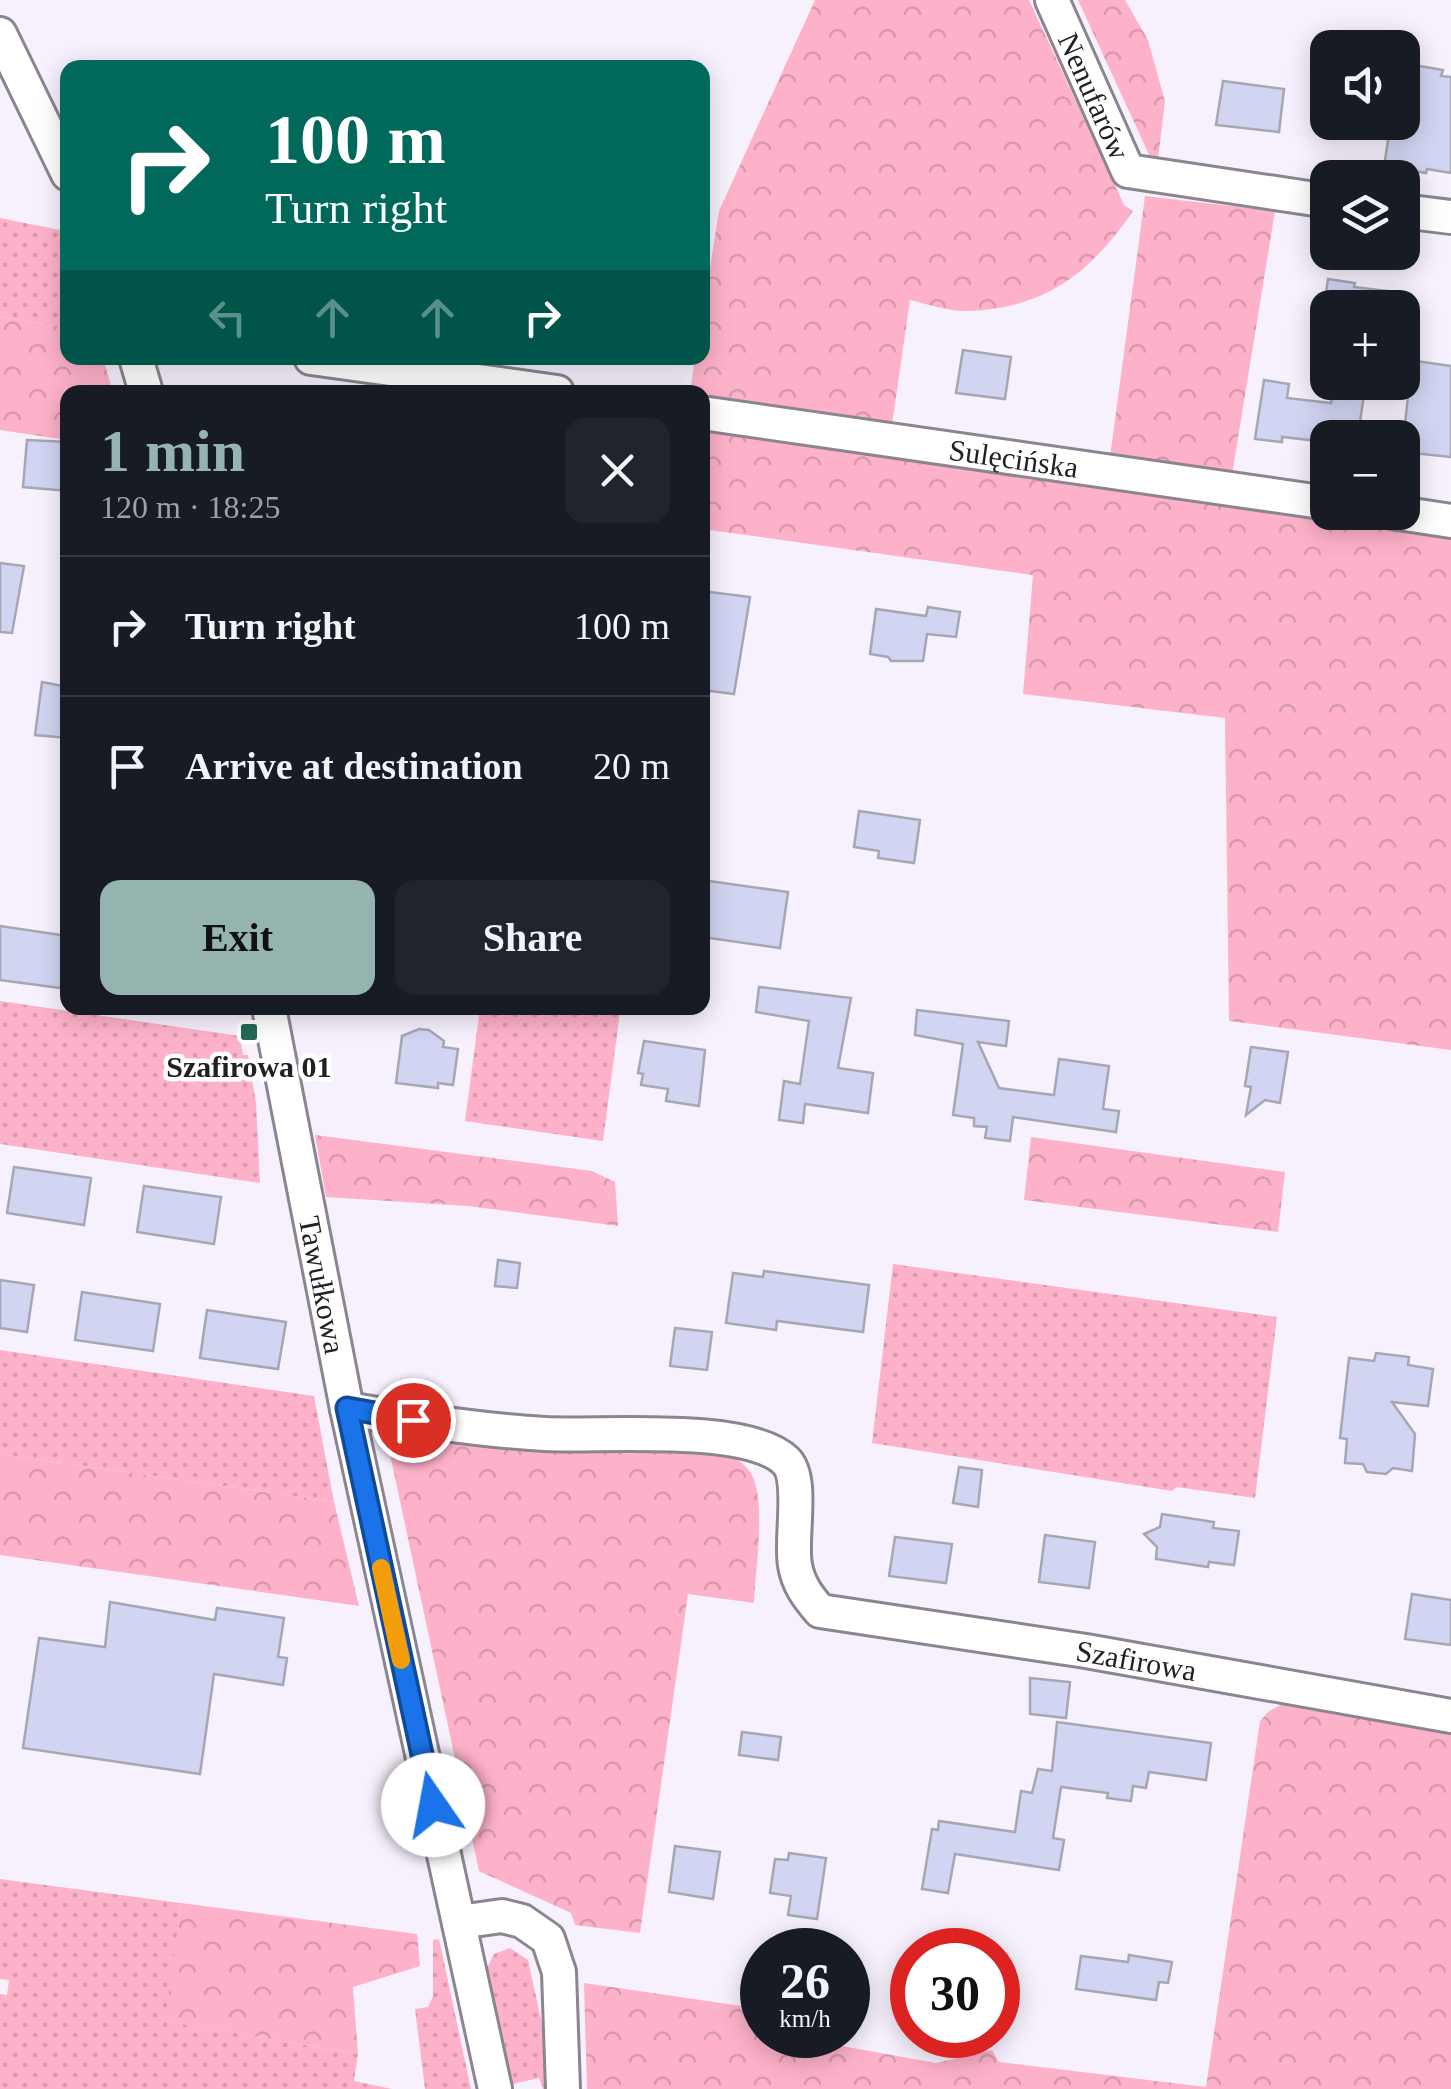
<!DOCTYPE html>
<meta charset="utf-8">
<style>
body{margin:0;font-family:Georgia,serif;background:#20242c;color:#f1f3f6;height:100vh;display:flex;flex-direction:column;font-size:38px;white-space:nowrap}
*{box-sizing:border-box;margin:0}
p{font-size:32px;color:#9ea1a6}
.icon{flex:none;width:55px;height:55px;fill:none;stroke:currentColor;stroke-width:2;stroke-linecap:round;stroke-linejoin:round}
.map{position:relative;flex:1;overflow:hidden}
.sheet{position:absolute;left:60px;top:385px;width:650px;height:630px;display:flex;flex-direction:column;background:#171b24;border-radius:20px;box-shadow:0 5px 25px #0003}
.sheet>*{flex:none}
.hud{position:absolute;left:60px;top:60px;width:650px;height:305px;border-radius:20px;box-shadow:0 5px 25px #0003;background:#00695c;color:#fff;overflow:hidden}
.controls{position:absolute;left:1310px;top:30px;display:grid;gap:20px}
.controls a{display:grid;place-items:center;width:110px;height:110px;border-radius:20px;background:#171b24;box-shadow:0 5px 25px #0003;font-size:50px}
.speed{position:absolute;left:740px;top:1928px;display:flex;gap:20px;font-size:50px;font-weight:700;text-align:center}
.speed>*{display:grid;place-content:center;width:130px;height:130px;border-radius:50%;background:#171b24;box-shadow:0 5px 25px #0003;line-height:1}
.speed small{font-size:25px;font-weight:400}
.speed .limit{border:15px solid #d22;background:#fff;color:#111}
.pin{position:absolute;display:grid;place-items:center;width:85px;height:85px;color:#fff;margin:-42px;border:5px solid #fff;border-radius:50%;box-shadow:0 2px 10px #0007}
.me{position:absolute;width:110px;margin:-55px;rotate:348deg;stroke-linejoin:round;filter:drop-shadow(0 0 8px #0008)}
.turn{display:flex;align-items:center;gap:35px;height:210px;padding:0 40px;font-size:45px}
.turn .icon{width:130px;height:130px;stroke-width:2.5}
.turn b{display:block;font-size:70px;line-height:85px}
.lanes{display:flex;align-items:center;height:95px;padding:0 40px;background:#0003;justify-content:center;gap:50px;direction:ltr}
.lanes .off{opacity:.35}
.round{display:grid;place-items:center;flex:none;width:105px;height:105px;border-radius:20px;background:#20242c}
.head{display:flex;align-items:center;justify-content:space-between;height:170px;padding:0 40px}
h1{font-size:60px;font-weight:800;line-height:75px;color:#96b4af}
.action{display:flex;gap:20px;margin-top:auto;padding:20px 40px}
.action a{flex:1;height:115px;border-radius:20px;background:#96b4af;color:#111;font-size:40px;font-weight:800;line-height:115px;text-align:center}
.action a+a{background:#20242c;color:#f1f3f6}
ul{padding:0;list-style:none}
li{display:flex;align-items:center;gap:30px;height:140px;padding:0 40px;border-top:2px solid #363941}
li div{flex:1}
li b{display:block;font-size:38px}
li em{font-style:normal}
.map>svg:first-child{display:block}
</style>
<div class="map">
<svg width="1451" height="2089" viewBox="0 0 1451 2089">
<defs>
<pattern id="green-dots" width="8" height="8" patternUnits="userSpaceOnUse" patternTransform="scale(2.5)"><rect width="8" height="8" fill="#feb2ca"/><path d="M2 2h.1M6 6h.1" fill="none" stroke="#d999ad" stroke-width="1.8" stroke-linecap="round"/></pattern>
<pattern id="forest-crowns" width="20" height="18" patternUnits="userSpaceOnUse" patternTransform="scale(2.5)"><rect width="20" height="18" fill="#feb2ca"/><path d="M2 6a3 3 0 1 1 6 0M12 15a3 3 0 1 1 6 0" fill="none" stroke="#d999ad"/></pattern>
</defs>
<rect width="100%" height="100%" fill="#f7f1fd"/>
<!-- green -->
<g fill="url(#green-dots)">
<polygon points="0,218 60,230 67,251 67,327 0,317"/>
<polygon points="0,1001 240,1036 243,1055 248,1055 256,1103 260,1183 0,1144"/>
<polygon points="480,1008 585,1008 620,1012 603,1141 465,1121"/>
<polygon points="893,1264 1277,1317 1255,1498 1176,1487 1172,1491 872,1443"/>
<polygon points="0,1350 314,1396 334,1502 0,1454"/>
<polygon points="0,1879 181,1903 166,2021 358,2054 354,2081 392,2089 0,2089 0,1994 7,1995 9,1980 0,1979"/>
<polygon points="439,1939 471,2089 425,2089 415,2009 428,2007 433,1996 433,1940"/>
<polygon points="510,1948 528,1960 546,2042 547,2089 543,2089 539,2078 513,2084 487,1968 494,1954"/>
</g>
<!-- forest -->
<g fill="url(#forest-crowns)">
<path d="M815 0H1029L1124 205 1133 211C1090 274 1043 310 964 311 947 311 927 304 910 300L892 425 703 403 702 392H690L695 358H702L703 312 719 211Z"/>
<polygon points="1078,0 1125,0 1148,40 1165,101 1158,159 1151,159"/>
<polygon points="1145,196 1275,211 1232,475 1110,457"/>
<polygon points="0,317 67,327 68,358 103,358 113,392 68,392 67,440 0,430"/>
<polygon points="703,424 1451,532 1451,1050 1229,1021 1225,718 1023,694 1033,575 703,529"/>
<polygon points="315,1135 592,1171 615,1182 618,1226 468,1206 326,1197"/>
<polygon points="1031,1137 1285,1172 1278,1232 1024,1200"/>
<path d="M384 1426C469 1437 560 1455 645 1453 680 1452 721 1439 747 1468 769 1490 755 1571 754 1603L688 1594 640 1933 575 1925 571 1913 479 1871Z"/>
<polygon points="0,1454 334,1502 359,1606 0,1555"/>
<polygon points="1291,1699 1451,1733 1451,2089 587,2089 584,1983 762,2009 762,2035 815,2035 825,2043 936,2063 992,2050 999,2062 1206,2087 1260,1721 1268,1712"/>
<polygon points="181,1903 417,1934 420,1966 353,1987 358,2054 165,2021"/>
</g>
<!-- building -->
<g fill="#d1d5f2" stroke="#a6a7b3" stroke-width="2.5">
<polygon points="1402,63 1443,70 1441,76 1451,77 1451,173 1427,169 1426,173 1384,166 1391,122 1402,122"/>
<polygon points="1223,81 1284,89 1279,132 1216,125"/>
<polygon points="1328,279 1355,283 1354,287 1405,293 1404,308 1324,308"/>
<polygon points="963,350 1011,357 1005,399 956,393"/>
<polygon points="1402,359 1451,366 1451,457 1402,452 1408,396 1402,395"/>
<polygon points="1264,380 1289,384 1287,398 1331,403 1334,384 1365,388 1358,435 1344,433 1343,438 1328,438 1328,442 1282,437 1282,442 1255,439"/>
<polygon points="27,440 68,442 68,491 23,487"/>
<polygon points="0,563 24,566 12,633 0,632"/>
<polygon points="702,591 750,597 734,694 702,690"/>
<polygon points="928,607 960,612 956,637 927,634 923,661 891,661 888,657 870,654 876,609 926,616"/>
<polygon points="42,682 68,687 68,738 35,735"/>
<polygon points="859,811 920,820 914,863 878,858 879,851 854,847"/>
<polygon points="702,880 788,892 780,948 702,937"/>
<polygon points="0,926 68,936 68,989 0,980"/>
<polygon points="759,987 851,998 838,1068 873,1073 868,1113 805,1104 803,1123 779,1120 784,1081 800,1084 809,1021 756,1012"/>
<polygon points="917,1010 1009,1021 1006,1046 978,1042 999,1088 1054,1095 1059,1059 1109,1066 1103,1109 1119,1111 1116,1132 1013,1117 1010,1141 985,1138 987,1127 974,1126 974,1118 953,1115 963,1044 915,1035"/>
<polygon points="419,1029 429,1030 444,1041 443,1047 458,1049 453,1085 438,1083 438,1088 396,1083 402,1036"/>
<polygon points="644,1041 705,1050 699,1106 666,1101 668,1089 641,1085 643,1074 638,1073"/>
<polygon points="1251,1047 1288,1052 1280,1103 1265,1100 1246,1115 1251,1087 1245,1086"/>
<polygon points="14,1167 91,1178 84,1225 7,1213"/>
<polygon points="144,1186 221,1197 214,1244 137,1232"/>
<polygon points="498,1260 520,1263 517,1288 495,1286"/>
<polygon points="764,1271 869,1285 863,1332 777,1321 776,1330 726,1323 733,1273 763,1277"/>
<polygon points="0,1280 34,1285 27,1332 0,1328"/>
<polygon points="82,1292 160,1304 153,1351 75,1340"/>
<polygon points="207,1310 286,1322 278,1369 200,1358"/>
<polygon points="675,1328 712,1332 707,1370 670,1366"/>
<polygon points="1376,1353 1409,1357 1408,1365 1433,1369 1428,1406 1392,1402 1415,1434 1412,1471 1393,1468 1386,1474 1367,1472 1363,1464 1345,1463 1347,1439 1340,1438 1349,1358 1374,1361"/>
<polygon points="959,1467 982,1470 978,1507 953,1503"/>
<polygon points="1162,1514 1214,1522 1213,1528 1239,1531 1234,1565 1209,1562 1208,1567 1156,1559 1157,1547 1144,1534 1160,1527"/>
<polygon points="1045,1535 1095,1542 1089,1588 1039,1582"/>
<polygon points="895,1537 952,1544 946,1583 889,1576"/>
<polygon points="1412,1594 1451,1600 1451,1645 1405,1639"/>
<polygon points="110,1602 215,1620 217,1608 284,1618 278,1657 287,1658 283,1685 214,1674 200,1774 23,1748 39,1638 105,1647"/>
<polygon points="1030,1678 1070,1682 1066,1718 1030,1714"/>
<polygon points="1057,1722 1211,1743 1206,1780 1149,1772 1146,1788 1133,1786 1131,1801 1107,1798 1108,1793 1061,1787 1053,1838 1064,1840 1059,1870 955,1854 948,1893 922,1889 932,1829 938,1830 939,1821 1015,1832 1021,1791 1032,1793 1038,1769 1052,1771"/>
<polygon points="742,1732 781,1737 778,1760 739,1755"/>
<polygon points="675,1846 720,1852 713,1899 669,1892"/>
<polygon points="789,1853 826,1858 817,1919 788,1915 791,1896 770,1893 775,1859 788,1860"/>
<polygon points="1129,1955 1172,1962 1168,1983 1159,1982 1156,2000 1076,1989 1081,1956 1128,1962"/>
</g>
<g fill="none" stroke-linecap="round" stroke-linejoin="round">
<defs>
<g id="street">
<path id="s1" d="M1052 0 1128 171 1328 201"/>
<polyline points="0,34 68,174"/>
<polyline points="1402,211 1451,217"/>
<polyline points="136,358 146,392"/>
<polyline points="311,358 557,392"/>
<path id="s2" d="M702 413 1328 503"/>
<polyline points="1392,512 1451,521"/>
<path id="s3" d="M269 1008 347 1409 495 2089"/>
<path id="s4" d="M347 1409C413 1420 478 1430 545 1434 600 1437 747 1423 786 1461 804 1479 790 1538 795 1565 798 1584 808 1597 820 1611L1086 1651 1451 1716"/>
<polyline points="459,1922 502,1916 522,1921 548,1939 559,1972 563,2089"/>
</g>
</defs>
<!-- street casing -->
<use href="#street" stroke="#8a8590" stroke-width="38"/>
<!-- street -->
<use href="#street" stroke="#fff" stroke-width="32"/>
</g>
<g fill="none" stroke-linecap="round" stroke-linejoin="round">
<defs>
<polyline id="route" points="413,1420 347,1408 433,1805"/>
</defs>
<!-- route casing -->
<use href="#route" stroke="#114b97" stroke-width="25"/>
<!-- route -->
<use href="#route" stroke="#1a73e8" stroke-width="18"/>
<!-- slow -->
<polyline stroke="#f59e0b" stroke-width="18" points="381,1568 401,1660"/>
</g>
<!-- markers -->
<rect fill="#266858" stroke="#fff" stroke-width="4" x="239" y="1022" width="20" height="20" rx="5"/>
<g text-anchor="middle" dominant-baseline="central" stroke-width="9" stroke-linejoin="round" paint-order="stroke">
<!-- street labels -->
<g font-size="30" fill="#222024" stroke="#fff">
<text stroke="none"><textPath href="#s1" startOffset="105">Nenufarów</textPath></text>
<text stroke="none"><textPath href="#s2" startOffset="315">Sulęcińska</textPath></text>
<text stroke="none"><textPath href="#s3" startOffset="282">Tawułkowa</textPath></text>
<text stroke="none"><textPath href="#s4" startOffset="925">Szafirowa</textPath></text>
</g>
<!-- poi labels -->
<g font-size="30" font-weight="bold" fill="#222024" stroke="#fff">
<text x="249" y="1066">Szafirowa 01</text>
</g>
</g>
</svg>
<div class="controls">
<a><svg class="icon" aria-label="sound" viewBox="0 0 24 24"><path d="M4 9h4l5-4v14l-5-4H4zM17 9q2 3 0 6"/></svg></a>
<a><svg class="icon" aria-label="layers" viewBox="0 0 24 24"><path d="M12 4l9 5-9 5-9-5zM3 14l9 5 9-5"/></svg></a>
<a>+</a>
<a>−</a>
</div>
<div class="speed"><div>26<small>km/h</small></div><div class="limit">30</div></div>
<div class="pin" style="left:413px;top:1420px;background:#d93025"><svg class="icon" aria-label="arrive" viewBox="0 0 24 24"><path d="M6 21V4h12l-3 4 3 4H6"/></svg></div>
<svg class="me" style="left:433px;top:1805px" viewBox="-20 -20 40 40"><circle r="19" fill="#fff"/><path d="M0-13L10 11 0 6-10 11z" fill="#1a73e8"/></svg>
<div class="hud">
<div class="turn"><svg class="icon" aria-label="right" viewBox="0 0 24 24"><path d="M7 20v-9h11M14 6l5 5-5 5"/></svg><div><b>100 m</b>Turn right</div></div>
<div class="lanes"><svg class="icon off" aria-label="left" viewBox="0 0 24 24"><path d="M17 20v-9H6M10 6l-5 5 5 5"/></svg><svg class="icon off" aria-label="ahead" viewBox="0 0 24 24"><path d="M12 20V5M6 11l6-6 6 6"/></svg><svg class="icon off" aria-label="ahead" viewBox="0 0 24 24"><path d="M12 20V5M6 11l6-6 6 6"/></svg><svg class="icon" aria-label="right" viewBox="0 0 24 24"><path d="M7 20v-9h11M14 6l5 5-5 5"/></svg></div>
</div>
<section class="sheet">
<div class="head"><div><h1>1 min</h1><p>120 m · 18:25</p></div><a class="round"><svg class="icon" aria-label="close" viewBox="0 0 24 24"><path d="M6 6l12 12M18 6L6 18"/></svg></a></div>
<ul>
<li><svg class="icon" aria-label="right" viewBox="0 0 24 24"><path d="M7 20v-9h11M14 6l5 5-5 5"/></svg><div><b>Turn right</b></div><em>100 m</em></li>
<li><svg class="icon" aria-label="arrive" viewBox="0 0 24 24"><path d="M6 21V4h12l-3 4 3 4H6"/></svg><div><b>Arrive at destination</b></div><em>20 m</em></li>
</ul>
<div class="action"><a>Exit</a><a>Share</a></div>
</section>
</div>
